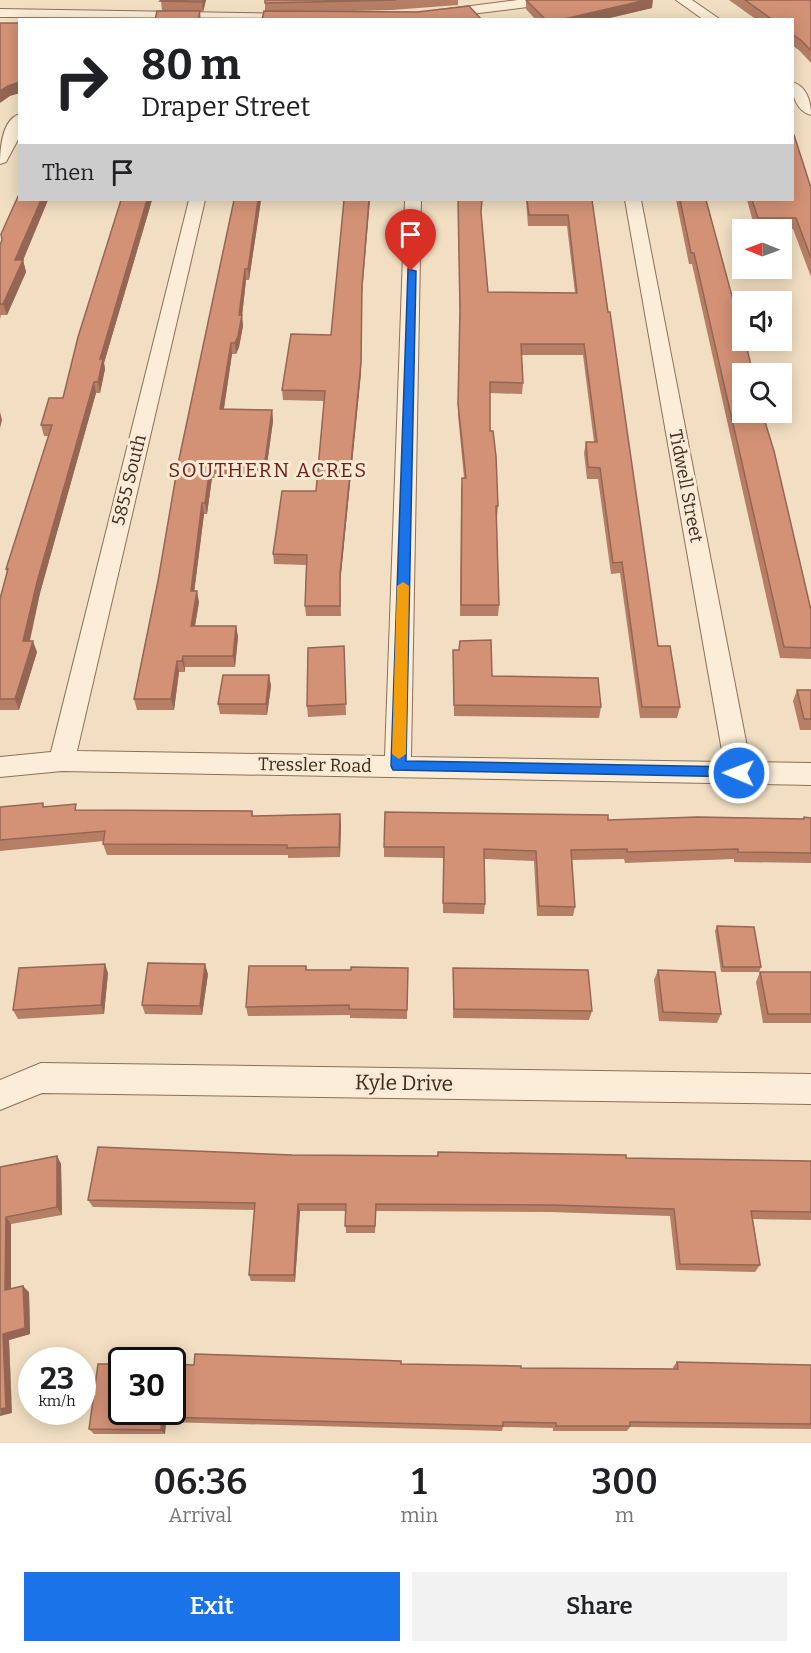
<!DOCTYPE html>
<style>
body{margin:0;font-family:Bitter,serif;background:#f2f2f2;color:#202124;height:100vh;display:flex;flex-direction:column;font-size:22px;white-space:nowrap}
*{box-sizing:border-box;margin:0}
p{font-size:20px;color:#757577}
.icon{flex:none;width:33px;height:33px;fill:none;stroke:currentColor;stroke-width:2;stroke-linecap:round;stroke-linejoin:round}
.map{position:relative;height:1443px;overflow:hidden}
.sheet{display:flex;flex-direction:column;background:#fff;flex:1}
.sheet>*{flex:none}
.banner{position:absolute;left:18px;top:18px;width:776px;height:183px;border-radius:0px;box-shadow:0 3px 15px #0003;background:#fff;color:#202124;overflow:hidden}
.needle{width:39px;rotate:271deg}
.fabs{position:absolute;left:732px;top:219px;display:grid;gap:12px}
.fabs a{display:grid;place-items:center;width:60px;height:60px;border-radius:0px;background:#fff;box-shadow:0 3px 15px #0003;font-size:30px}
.speed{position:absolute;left:18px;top:1347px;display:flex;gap:12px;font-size:30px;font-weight:700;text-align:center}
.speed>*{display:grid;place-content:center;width:78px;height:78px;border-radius:50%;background:#fff;box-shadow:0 3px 15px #0003;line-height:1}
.speed small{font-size:15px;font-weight:400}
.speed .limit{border:3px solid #111;border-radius:9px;background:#fff;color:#111}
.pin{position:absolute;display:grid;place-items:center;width:51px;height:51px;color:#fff;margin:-62px -26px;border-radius:50% 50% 50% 0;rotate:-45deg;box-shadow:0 0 6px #0007}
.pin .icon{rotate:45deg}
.me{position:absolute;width:66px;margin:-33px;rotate:271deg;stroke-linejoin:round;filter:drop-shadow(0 0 4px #0008)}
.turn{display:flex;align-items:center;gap:21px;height:126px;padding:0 24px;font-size:27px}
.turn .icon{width:78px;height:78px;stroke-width:2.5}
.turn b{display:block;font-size:42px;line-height:51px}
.then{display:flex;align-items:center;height:57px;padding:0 24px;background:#0003;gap:12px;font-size:22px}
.eta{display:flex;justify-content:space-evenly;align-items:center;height:102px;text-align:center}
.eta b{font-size:36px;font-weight:600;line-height:42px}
.button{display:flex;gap:12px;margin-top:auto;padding:12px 24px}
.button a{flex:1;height:69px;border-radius:0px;background:#1a73e8;color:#fff;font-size:24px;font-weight:600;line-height:69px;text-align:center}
.button a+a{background:#f2f2f2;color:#202124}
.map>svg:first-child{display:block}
</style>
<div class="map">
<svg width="811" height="1443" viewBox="0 0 811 1443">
<rect width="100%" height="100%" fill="#f2dfc3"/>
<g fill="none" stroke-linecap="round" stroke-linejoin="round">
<defs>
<g id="minor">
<polygon points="518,0 558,0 551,4 439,18 432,14 439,10"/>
<polygon points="676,0 692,0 721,20 704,20"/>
<polygon points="0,9 297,14 304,18 0,17"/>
<path d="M792 82C807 86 811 102 811 115 796 111 792 95 792 82Z"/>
<path d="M20 114V136L6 162 0 164C0 149 2 119 20 114Z"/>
<polygon points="189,200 205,200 77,751 385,756 405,200 421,200 411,757 724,762 625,200 641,200 750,762 811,763 811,785 62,771 0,777 0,757 51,752"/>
<polygon points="41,1063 811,1074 811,1104 42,1093 0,1110 0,1080"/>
</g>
</defs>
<!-- minor casing -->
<use href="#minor" stroke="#8e6f58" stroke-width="2"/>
<!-- minor -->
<use href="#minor" fill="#fbedd7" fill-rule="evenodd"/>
</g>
<!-- wall -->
<g fill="#b57e65">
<polygon points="161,0 206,0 203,12 200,12 201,20 162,11"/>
<polygon points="265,0 458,0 458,5 392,10 312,12 265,11"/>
<polygon points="526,0 652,8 601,20 536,20 526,9"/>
<polygon points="729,0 811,0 811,63 800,51 792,45 792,20 757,20"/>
<polygon points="811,188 811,277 793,229 755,229 747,200 792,200"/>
<polygon points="20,200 48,200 23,260 26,272 7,315 1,315 0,319 0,245"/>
<polygon points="121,200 152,200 104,363 105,369 100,393 96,393 40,593 30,641 37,652 19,710 0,710 0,599 7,573 6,569 49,436 44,436 41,425 63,398"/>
<polygon points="234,200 261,200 249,280 246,280 242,316 243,326 239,347 236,354 232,354 224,409 272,410 273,421 265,479 212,478 207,514 204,514 194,591 199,602 195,626 236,626 238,637 235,667 185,667 185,672 179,672 174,710 137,710 134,699"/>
<polygon points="458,200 482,200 481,214 488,292 575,293 567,226 528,226 526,200 592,200 603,276 658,646 680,707 677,718 640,718 620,573 611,574 598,479 587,479 584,453 586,442 594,442 583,355 521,355 523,383 522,394 490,393 490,431 498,506 497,517 496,517 499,605 498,616 460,616 461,489 464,478 458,415 460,321"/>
<polygon points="676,200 706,200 742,374 811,610 811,659 780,658 692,264 689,264"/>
<polygon points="362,295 361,373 340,584 341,616 306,616 305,606 306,565 274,564 273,554 316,491 324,401 283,400 282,390 331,335"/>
<polygon points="344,646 346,715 308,717 307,706"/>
<polygon points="453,650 492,676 601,707 599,718 454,716"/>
<polygon points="269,675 271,686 267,715 220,714 218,704"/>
<polygon points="797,690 811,690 811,730 800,730 793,701"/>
<polygon points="0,807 44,807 78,810 252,811 253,816 341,824 340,857 288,858 288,855 107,855 103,844 104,841 0,851"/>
<polygon points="804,817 811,818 811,863 734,862 734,859 625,863 624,859 572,860 575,907 573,916 537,916 534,861 484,859 485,904 484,914 443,913 443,858 384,857 384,847 608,820 803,819"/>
<polygon points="717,926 761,967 759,972 721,972 715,931"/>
<polygon points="306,966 307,970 351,970 408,968 407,1019 350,1018 350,1015 248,1016 246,1007"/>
<polygon points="453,968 592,1011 589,1020 453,1018"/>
<polygon points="658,970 721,1014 717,1023 659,1021 654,980"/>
<polygon points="760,972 811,972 811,1023 763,1023 756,982"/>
<polygon points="108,973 104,1014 18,1019 13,1010"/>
<polygon points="208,974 202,1015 145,1014 142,1005"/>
<polygon points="292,1155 626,1158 811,1161 811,1220 753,1219 760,1265 755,1272 676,1270 670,1216 550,1212 376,1211 375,1233 346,1233 345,1211 300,1211 295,1282 251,1281 249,1275 254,1210 93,1207 88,1200"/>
<polygon points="57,1156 61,1164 62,1215 11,1224 11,1288 29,1292 30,1334 9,1340 12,1413 0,1167"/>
<polygon points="677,1362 811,1365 811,1429 630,1427 627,1431 553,1431 553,1428 503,1427 502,1431 166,1422 165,1434 94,1434 89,1429 122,1412 401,1364 521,1368 674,1369 673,1367"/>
</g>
<!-- shaded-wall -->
<g fill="#946653">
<polygon points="203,0 206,0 203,12 202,2"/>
<polygon points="646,0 653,0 652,8 601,20 560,20"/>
<polygon points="20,82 20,93 10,96 0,103 0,91 8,86"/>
<polygon points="41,200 48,200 19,270 23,260 26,272 7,315 3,304 15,260"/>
<polygon points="147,200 152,200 104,363 105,369 100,393 98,382 100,359"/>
<polygon points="258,200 261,200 249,280 248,269"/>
<polygon points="369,200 370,200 362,295 361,373 340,584 341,616 340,574"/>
<polygon points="245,269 246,280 242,316 243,326 239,347 236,354 235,343"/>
<polygon points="231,343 232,354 222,420 220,409"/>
<polygon points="94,382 96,393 40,593 27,652 23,641 37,582"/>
<polygon points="272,410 273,421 265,479 264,468"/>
<polygon points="0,412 2,420 0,428"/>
<polygon points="210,467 212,478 207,514 205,503"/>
<polygon points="202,503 204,514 193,602 191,591"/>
<polygon points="197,591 199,602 193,637 191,626"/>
<polygon points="236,626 238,637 235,667 233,656"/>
<polygon points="33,641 37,652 19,710 15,699"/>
<polygon points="183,656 185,667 185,672 182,661"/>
<polygon points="177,661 179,672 174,710 171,699"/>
<polygon points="269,675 271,686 267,715 266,704"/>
<polygon points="340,814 341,824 340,857 339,847"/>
<polygon points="105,964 108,973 104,1014 101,1005"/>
<polygon points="205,964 208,974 202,1015 200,1006"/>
<polygon points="57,1156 61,1164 62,1215 57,1207"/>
<polygon points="298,1204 300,1211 295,1282 294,1275"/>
<polygon points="6,1217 11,1224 11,1296 5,1290"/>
<polygon points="23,1286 29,1292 30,1334 9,1340 12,1413 0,1416 3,1334"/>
<polygon points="162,1417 166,1422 165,1434 161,1430"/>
</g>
<!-- building -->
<g fill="#d39276" stroke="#946653" stroke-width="1.5">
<polygon points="161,0 203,0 202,2 160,1"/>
<polygon points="265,0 396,0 265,3"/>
<polygon points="526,0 646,0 560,20 546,20"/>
<polygon points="745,0 811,0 811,51 802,41 792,34 792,20 773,20"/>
<polygon points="469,6 482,20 262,20 264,11 417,12"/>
<polygon points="157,11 200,11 198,20 155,20"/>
<polygon points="0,23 20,23 20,82 8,86 0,91"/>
<polygon points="792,135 794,135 811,188 811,258 796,218 758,218 752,200 792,200"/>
<polygon points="20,192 20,200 41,200 15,260 23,260 3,304 0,304 0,245 2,240 1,234"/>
<polygon points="121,200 147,200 100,359 103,359 98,382 94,382 37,582 23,641 33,641 15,699 0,699 0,599 8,569 6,569 52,425 41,425 49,398 63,398 78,337"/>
<polygon points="234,200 258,200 248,269 245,269 239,315 242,315 238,336 235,343 231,343 220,409 272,410 264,468 210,467 205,503 202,503 191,591 197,591 191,626 236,626 233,656 183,656 182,661 177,661 171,699 134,699 158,581 178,464"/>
<polygon points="344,200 369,200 362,285 361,362 340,574 340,606 305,606 307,555 273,554 282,491 316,491 325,391 282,390 291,334 331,335"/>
<polygon points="458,200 482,200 481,212 488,292 577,293 568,215 529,215 527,200 592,200 608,312 610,312 658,646 670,646 680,707 642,707 622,562 613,563 600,468 588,467 586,442 597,442 584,344 521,344 523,383 490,382 490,431 493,431 496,456 498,506 496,506 499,605 461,605 462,478 466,478 458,404 460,310"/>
<polygon points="680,200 706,200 742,333 742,340 745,340 753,374 742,374 742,412 762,412 774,451 811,610 811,648 784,647 694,253 691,253"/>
<polygon points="491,640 492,676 598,678 601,707 454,705 453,650 459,650 460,641"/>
<polygon points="344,646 346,704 307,706 308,648"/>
<polygon points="223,675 269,675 266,704 218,704"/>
<polygon points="797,690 811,690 811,719 804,719"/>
<polygon points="43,803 43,807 76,804 75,810 252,811 252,816 340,814 339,847 287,848 287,845 103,844 105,831 0,840 0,807"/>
<polygon points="385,812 608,815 608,820 698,817 804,819 804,817 811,818 811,853 738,852 738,849 627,852 627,849 571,850 575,907 539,906 536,851 484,849 485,904 443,903 444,847 384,847"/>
<polygon points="717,926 754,927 761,967 723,967"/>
<polygon points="148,963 205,964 200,1006 142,1005"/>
<polygon points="105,964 101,1005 13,1010 19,968"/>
<polygon points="249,966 306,966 306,970 351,970 351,967 408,968 407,1010 349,1009 349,1005 246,1007"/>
<polygon points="453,968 588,970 592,1011 454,1009"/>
<polygon points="658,970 715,972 721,1014 663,1012"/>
<polygon points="760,972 811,972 811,1014 768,1014"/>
<polygon points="98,1147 292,1155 438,1156 438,1152 626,1155 626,1158 811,1161 811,1212 751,1211 760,1265 680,1264 674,1209 552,1205 376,1204 375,1226 345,1226 346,1204 298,1204 294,1275 249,1275 255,1203 88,1200"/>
<polygon points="57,1156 57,1207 6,1217 5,1290 23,1286 25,1328 3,1334 6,1408 0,1409 0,1167"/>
<polygon points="195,1354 401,1361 401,1364 521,1366 521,1368 678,1369 677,1362 811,1365 811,1424 630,1422 630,1426 556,1426 556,1423 503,1422 503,1426 162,1417 161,1430 89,1429 98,1364 122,1364 122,1412 172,1412 172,1364 194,1365"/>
</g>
<!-- route -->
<polygon fill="#1a73e8" stroke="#114b97" stroke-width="1.5" points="408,269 416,271 406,761 739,767 744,769 744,777 393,770 391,766"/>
<!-- slow -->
<polygon fill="#f59e0b" points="403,582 409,586 406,754 399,759 392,754 397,586"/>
<g text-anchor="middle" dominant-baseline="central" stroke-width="6" stroke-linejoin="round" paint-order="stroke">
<!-- street labels -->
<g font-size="18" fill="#3d291d" stroke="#f8ead4">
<text transform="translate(129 480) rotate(-76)">5855 South</text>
<text transform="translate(686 486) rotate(79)">Tidwell Street</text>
<text transform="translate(315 765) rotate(1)">Tressler Road</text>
</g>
<!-- neighbourhood labels -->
<g font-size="20" letter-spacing="1.5" fill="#6d2119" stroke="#f8ead4">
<text x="268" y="470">SOUTHERN ACRES</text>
</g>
<!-- near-street labels -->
<g font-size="21" fill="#3d291d" stroke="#f8ead4">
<text transform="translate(404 1083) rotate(1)">Kyle Drive</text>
</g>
</g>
</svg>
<div class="fabs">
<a><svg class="needle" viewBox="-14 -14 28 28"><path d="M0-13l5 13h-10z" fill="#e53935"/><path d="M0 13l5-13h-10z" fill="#757577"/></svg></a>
<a><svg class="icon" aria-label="sound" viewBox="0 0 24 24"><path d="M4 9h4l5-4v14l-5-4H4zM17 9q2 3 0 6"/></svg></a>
<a><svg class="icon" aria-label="search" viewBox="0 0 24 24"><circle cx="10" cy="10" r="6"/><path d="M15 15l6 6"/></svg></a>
</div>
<div class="speed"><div>23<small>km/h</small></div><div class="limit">30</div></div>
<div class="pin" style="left:411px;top:271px;background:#d93025"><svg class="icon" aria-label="arrive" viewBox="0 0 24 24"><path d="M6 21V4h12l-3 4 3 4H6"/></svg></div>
<svg class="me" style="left:739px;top:773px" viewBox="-20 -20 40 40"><circle r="17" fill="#1a73e8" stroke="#fff" stroke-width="3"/><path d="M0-11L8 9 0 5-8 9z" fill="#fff"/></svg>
<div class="banner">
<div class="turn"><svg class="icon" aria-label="right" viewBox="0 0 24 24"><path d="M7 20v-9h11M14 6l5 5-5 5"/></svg><div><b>80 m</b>Draper Street</div></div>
<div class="then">Then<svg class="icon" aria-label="arrive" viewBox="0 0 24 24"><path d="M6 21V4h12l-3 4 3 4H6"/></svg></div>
</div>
</div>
<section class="sheet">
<div class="eta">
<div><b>06:36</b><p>Arrival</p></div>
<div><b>1</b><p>min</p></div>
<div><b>300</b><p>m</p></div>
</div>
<div class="button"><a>Exit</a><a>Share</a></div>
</section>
